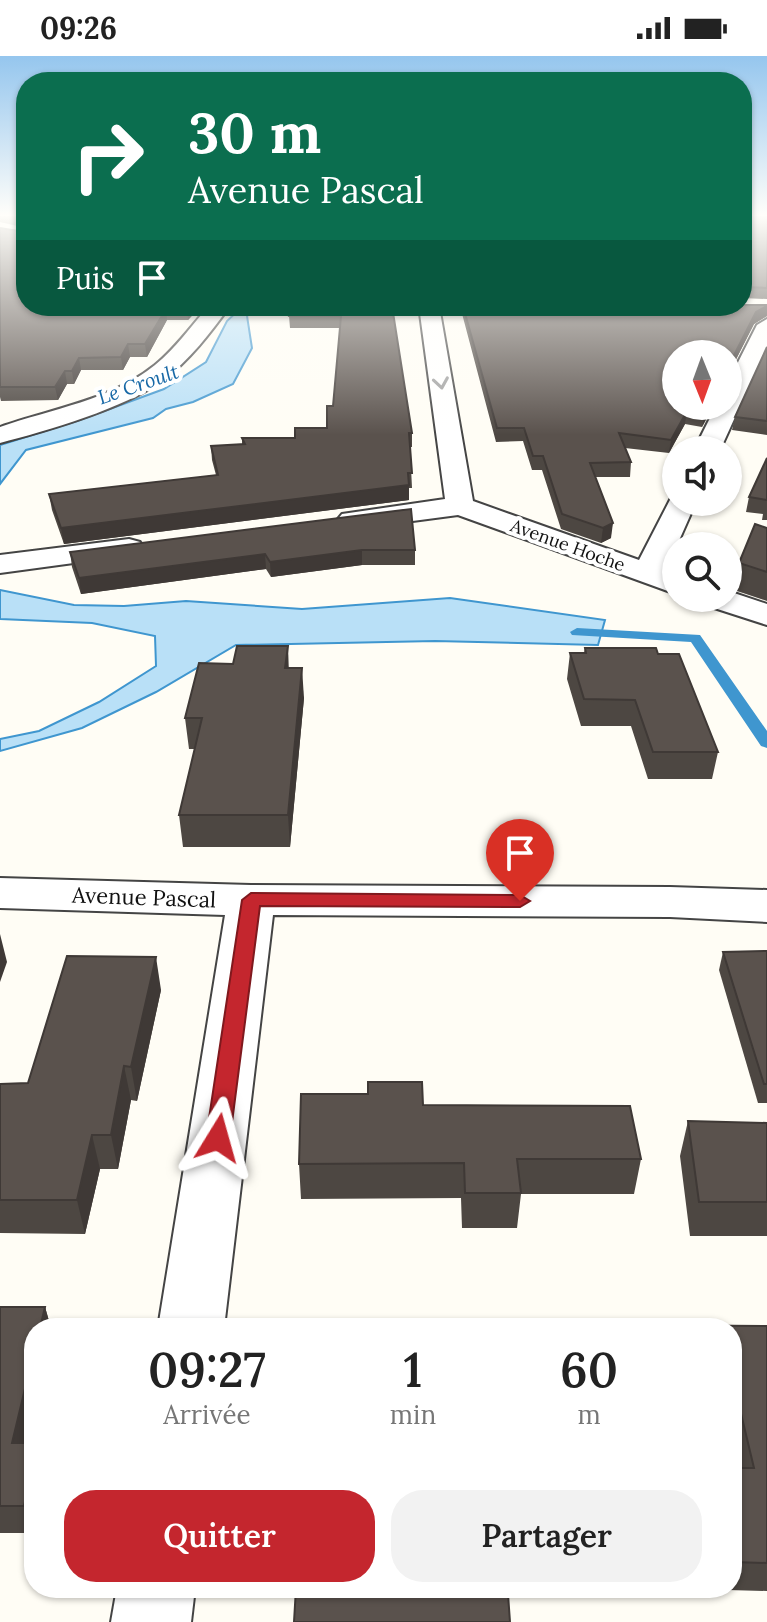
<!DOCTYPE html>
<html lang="fr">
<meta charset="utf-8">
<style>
body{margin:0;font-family:Lora,serif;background:#f2f2f2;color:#222;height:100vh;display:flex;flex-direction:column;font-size:30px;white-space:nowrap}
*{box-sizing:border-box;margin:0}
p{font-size:26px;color:#767676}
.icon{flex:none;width:44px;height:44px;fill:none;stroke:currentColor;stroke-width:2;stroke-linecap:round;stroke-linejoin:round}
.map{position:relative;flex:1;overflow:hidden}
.sheet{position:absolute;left:24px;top:1262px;width:718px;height:280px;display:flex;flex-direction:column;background:#fff;border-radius:32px;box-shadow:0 2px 6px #0004}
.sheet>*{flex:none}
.banner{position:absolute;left:16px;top:16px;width:736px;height:244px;border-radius:32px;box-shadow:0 2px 6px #0004;background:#0b6e4f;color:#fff;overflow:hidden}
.needle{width:52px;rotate:179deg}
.tools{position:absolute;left:662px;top:284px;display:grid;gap:16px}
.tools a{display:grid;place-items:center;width:80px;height:80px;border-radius:50%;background:#fff;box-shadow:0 2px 6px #0004;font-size:40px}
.pin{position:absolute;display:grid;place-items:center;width:68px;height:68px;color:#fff;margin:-82px -34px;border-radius:50% 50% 50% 0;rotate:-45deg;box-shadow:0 0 8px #0007}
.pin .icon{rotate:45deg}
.me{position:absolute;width:88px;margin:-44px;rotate:8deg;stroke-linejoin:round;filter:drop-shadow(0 0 6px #0008)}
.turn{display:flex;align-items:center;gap:28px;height:168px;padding:0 40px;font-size:36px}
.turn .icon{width:104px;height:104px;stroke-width:2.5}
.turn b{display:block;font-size:56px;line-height:68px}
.then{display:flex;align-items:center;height:76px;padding:0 40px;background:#0003;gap:16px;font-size:30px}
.eta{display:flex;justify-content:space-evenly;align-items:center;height:136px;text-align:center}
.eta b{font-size:48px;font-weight:600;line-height:56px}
.action{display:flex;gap:16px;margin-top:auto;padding:16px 40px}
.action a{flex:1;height:92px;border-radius:32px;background:#c4262e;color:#fff;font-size:32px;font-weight:600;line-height:92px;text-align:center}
.action a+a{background:#f2f2f2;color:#222}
.status{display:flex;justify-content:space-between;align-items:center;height:56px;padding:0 40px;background:#fff;direction:ltr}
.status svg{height:22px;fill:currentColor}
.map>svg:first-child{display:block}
</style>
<div class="status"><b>09:26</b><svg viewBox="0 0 49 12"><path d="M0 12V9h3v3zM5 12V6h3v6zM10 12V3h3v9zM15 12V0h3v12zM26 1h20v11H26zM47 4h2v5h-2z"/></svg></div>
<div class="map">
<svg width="767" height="1566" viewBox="0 0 767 1566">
<rect width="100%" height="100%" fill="#fffdf5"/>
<!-- water -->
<g fill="#b9e0f7" stroke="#3f96cf" stroke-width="2">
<polygon points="243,250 263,250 247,260 252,292 233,328 193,346 166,353 153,362 26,394 0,428 0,389 77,365 164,333 206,306 227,265"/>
<polygon points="0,534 74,549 124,550 186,545 302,553 450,542 605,564 598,589 435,585 236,589 156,636 82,672 0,695 0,683 39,675 99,646 156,610 155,580 92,567 0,563"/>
</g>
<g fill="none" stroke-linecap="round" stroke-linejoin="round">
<!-- stream -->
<polygon fill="#3f96cf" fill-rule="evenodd" points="577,572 700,579 767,675 767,692 761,690 691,586 572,579 570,576"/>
<defs>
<g id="minor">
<path d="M209 250H230C211 276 189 305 163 324 126 352 46 375 0 387V371C51 353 112 344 155 309 176 292 191 270 209 250Z"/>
<polygon points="419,250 439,250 473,445 639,504 672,440 676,439 676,446 696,446 666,514 676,517 676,538 458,459 352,473 342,470 337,464 342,458 445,443"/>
<polygon points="767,263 767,291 720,394 694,394 716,350 728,350 728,326 757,269"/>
<polygon points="129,483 140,486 144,492 140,498 0,517 0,499"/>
<polygon points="728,535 767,548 767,569 705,549 701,542 728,542"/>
<polygon points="0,822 251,829 670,831 767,834 767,866 670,861 273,859 224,1272 158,1272 225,859 0,852"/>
<polygon points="117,1532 195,1532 191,1566 111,1566"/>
</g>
</defs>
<!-- minor casing -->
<use href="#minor" stroke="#444" stroke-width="4"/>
<!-- minor -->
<use href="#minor" fill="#fff" fill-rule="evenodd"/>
</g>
<!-- wall -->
<g fill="#4d4742">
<polygon points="0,160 26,160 26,172 0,166"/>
<polygon points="742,160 767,160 767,243 742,242"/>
<polygon points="0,172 26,250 201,250 188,264 167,264 147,301 130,301 123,314 81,314 74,328 67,328 58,344 1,345 0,341"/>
<polygon points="767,249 767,260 754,268 728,319 728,298 676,350 713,350 702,371 685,368 669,397 625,392 631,406 630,421 595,421 611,482 601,487 561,473 542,414 532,414 523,385 496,386 460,250 742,250"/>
<polygon points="392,250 412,377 412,391 410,391 412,432 409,432 409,444 64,488 52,454 49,438 216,419 212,404 211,390 242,388 242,382 295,382 327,372 333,350 340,272 290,272 289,260"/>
<polygon points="767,291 767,379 732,374 735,361"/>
<polygon points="767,402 767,464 762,464 763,458 746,456 749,441"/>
<polygon points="767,472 767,545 734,534 739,507"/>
<polygon points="415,494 415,509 362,509 271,521 266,513 81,538 72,511 70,496"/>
<polygon points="585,592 658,598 718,696 712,723 648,723 631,670 581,670 567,623 570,597 584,597"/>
<polygon points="289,612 304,642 290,791 183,791 179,759 195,693 189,693 185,662"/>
<polygon points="767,895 767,1047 758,1047 719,914 723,896"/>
<polygon points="161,934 137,1045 131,1044 118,1113 100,1113 85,1178 0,1177 0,1028 28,1027"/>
<polygon points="423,1049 641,1103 634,1138 521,1138 517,1172 462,1172 461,1142 301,1143 299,1108"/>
<polygon points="688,1065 767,1067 767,1180 690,1180 680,1100"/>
<polygon points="0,1251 45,1251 51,1272 34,1272 29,1387 34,1387 34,1477 0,1477"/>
<polygon points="633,1269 767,1270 767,1535 656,1532 732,1532 732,1412 736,1412 732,1396 732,1272 633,1272"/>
</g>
<!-- shaded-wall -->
<g fill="#3f3936">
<polygon points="189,250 201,250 188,264 187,253"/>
<polygon points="767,250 767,260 754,268 728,319 728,311 756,256"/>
<polygon points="166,253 167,264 147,301 145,288"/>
<polygon points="128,288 130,301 123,314 121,301"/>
<polygon points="79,302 81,314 74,328 72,315"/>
<polygon points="65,315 67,328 58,344 55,331"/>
<polygon points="708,350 713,350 702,371 705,357"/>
<polygon points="687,355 685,368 669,397 671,384"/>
<polygon points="409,429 409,444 64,488 61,472"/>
<polygon points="613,467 611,482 601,487 603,472"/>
<polygon points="362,494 362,509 271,521 270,506"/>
<polygon points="265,498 266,513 81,538 79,522"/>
<polygon points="288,590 289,619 285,612"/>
<polygon points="302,612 304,642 290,791 288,759"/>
<polygon points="0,878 7,906 0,926"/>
<polygon points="156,901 161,934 137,1045 131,1011"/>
<polygon points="124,1010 131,1044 118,1113 111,1079"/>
<polygon points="92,1079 100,1113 85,1178 77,1144"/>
<polygon points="45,1251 51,1272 40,1272"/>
<polygon points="34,1295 34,1367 23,1416 12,1387"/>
<polygon points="34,1408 34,1474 24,1450"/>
</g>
<!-- building -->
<g fill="#5a524d" stroke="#3f3936" stroke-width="2">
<polygon points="12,160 26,160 26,163"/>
<polygon points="742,160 767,160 767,232 744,231 742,234"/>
<polygon points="0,172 24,176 26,174 26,250 189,250 187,253 166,253 145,288 128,288 121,301 79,302 72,315 65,315 55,331 0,331"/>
<polygon points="742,249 767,249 767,250 756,256 728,311 728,298 676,298 676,350 708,350 705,357 687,355 671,384 619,377 631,406 590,407 613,467 603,472 562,458 543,400 533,400 524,372 497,372 463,250 742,250"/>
<polygon points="291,250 392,250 412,377 409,377 412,417 408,417 409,429 61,472 49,438 218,419 211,390 245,388 242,382 295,382 295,372 327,372 327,350 333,350 341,260 289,260"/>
<polygon points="767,291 767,365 735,361"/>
<polygon points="767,402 767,444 749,441"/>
<polygon points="411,453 415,494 362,494 270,506 265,498 79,522 70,496"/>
<polygon points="755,468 767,472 767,516 739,507"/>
<polygon points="237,590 288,590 285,612 302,612 288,759 179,759 202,662 185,662 199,607 233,608"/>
<polygon points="585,592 656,592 658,598 679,598 718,696 653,696 635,644 584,643 570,597 586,597"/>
<polygon points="767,895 767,1028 764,1028 723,896"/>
<polygon points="67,900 156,901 131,1011 124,1010 111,1079 92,1079 77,1144 0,1144 0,1028 28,1027"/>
<polygon points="368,1026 422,1026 423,1049 630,1050 641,1103 517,1103 521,1137 465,1137 464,1107 299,1108 301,1038 368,1038"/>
<polygon points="688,1065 767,1067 767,1146 699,1146"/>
<polygon points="0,1251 45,1251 40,1272 34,1272 34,1295 12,1387 34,1387 34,1408 24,1450 0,1450"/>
<polygon points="633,1269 767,1270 767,1507 732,1506 732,1412 754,1412 732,1320 732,1272 634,1272"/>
<polygon points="296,1532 457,1532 457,1537 508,1538 510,1566 294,1566"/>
</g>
<!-- one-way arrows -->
<defs><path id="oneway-chevron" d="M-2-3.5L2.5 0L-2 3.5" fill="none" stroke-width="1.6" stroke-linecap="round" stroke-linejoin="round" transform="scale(2)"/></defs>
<use stroke="#a0a0a0" href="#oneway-chevron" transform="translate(441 327) rotate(81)"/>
<!-- sky -->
<linearGradient id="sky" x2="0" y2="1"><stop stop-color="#95c6ee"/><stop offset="0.42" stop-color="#fffefa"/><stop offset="1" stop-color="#fffefa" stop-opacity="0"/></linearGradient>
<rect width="767" height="379" fill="url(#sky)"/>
<!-- route -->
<polygon fill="#c4262e" stroke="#7f191e" stroke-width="2" points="251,837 520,839 530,845 520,851 260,850 230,1082 227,1089 218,1092 210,1089 206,1082 242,844"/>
<g text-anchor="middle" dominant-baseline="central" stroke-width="8" stroke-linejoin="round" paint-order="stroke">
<!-- far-street labels -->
<g font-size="18" fill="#111" stroke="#fff">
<text transform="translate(568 489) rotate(20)">Avenue Hoche</text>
</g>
<!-- far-water labels -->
<g font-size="20" font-style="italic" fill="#1768a6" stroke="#fff">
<text transform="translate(138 328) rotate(-19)">Le Croult</text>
</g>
<!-- street labels -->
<g font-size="22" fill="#111" stroke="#fff">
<text transform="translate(144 841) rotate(2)">Avenue Pascal</text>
</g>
</g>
</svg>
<div class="tools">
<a><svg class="needle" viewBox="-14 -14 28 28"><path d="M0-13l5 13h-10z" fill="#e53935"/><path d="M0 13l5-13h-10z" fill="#767676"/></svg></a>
<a><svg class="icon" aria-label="sound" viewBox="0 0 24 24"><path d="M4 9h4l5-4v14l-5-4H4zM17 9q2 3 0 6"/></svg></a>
<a><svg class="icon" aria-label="search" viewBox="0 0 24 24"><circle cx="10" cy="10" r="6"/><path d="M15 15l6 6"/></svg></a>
</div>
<div class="pin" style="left:520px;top:845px;background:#d93025"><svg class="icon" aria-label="arrive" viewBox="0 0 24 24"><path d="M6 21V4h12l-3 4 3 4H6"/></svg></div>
<svg class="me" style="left:218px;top:1082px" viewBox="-20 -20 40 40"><path d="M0-17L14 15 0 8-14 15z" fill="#c4262e" stroke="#fff" stroke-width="4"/></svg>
<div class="banner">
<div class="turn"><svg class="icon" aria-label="right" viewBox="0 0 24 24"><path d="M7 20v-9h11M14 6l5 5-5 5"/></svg><div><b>30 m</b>Avenue Pascal</div></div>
<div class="then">Puis<svg class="icon" aria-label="arrive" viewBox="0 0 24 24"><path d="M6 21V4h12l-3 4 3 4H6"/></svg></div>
</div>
<section class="sheet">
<div class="eta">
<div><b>09:27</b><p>Arrivée</p></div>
<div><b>1</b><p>min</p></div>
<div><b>60</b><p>m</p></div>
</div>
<div class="action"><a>Quitter</a><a>Partager</a></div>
</section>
</div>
